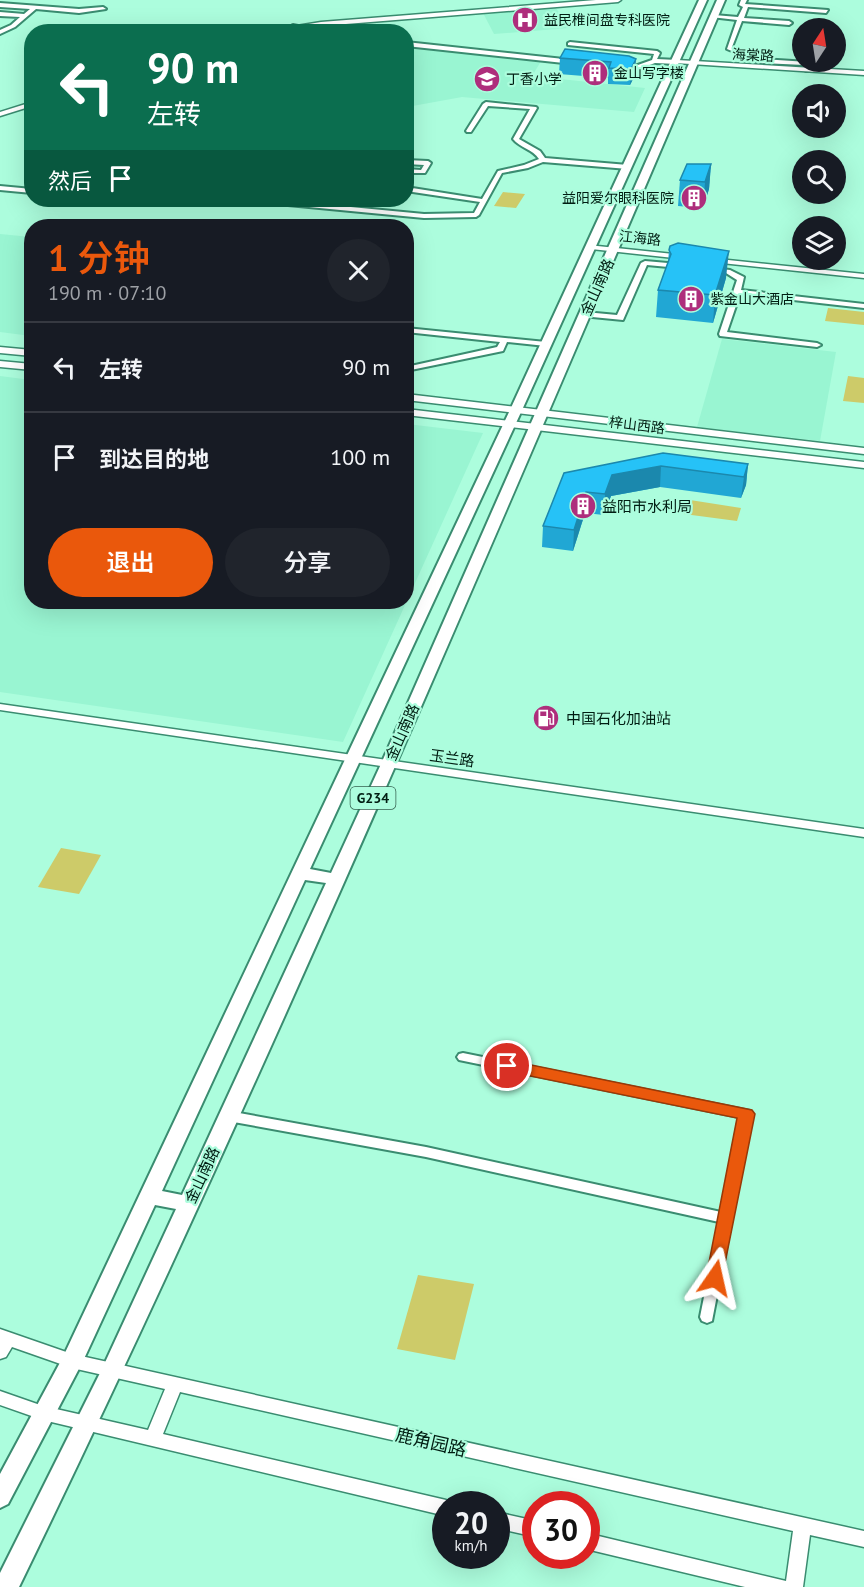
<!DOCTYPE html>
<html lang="zh">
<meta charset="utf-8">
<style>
body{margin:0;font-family:"PT Sans","Noto Sans SC",sans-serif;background:#20242c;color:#f1f3f6;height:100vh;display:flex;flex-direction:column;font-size:22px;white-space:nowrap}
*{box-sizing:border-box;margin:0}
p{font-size:20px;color:#9ea1a6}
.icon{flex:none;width:33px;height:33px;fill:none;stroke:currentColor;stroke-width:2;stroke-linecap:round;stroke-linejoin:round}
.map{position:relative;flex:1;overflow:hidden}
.side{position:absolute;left:24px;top:219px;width:390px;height:390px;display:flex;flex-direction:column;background:#171b24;border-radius:24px;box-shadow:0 6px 24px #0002}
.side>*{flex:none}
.hud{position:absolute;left:24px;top:24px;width:390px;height:183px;border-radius:24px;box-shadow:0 6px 24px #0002;background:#0b6e4f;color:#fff;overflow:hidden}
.needle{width:39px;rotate:12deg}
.tools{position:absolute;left:792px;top:18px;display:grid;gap:12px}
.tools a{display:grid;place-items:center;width:54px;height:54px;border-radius:50%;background:#171b24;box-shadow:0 6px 24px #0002;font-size:30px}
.speed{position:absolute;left:432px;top:1491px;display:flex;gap:12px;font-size:30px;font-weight:700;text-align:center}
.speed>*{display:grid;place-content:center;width:78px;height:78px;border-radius:50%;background:#171b24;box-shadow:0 6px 24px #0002;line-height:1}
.speed small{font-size:15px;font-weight:400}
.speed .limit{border:9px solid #d22;background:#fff;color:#111}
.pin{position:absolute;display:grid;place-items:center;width:51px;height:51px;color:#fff;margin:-26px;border:3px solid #fff;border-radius:50%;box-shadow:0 2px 6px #0007}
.me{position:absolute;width:66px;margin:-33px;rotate:11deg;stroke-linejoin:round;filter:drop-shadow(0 0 4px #0008)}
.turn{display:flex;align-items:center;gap:21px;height:126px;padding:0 24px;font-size:27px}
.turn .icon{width:78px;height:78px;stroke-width:2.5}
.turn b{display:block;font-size:42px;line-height:51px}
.then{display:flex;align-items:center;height:57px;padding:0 24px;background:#0003;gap:12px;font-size:22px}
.round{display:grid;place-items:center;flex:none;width:63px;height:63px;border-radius:32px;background:#20242c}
.summary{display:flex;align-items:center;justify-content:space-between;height:102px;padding:0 24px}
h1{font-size:36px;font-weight:600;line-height:45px;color:#ea580c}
.button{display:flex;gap:12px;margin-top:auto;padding:12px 24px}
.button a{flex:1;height:69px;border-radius:36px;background:#ea580c;color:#fff;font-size:24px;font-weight:600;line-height:69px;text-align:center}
.button a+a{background:#20242c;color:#f1f3f6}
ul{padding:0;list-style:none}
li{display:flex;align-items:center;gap:18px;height:90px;padding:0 24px;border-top:2px solid #363941}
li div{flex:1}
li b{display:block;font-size:22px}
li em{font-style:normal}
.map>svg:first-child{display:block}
</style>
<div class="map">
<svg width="864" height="1587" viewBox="0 0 864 1587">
<rect width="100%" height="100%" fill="#acfddd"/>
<!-- built -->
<g fill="#99f5d2">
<polygon points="556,8 569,28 494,34 483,13"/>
<polygon points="406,47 543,58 532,76 645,88 634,112 462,97 407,107"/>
<polygon points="0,234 31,237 31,336 0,332"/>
<polygon points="722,339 836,352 820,441 697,427"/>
<polygon points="0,376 31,380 32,602 406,602 407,424 483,433 343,742 0,692"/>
</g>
<!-- green -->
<g fill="#cdcb69">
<polygon points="503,192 525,194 516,208 494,206"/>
<polygon points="828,308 864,312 864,325 825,321"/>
<polygon points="848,376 864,378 864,403 843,401"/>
<polygon points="690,500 741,508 737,521 684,514"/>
<polygon points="61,848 101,855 79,894 38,887"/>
<polygon points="418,1275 474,1284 455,1360 397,1349"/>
</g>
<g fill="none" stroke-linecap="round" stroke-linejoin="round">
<defs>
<g id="minor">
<polygon points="741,0 747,0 745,4 828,10 826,13 748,7 744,18 789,21 792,23 789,25 742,21 732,47 761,59 808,62 811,65 810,71 806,71 804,65 760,63 727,49 737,20 711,17 714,15 738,17 743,7 739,5"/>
<polygon points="0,3 79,9 103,7 106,9 79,13 36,9 15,27 0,34 0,30 11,25 20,17 0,16 0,12 24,14 30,9 0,7"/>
<polygon points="293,25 318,30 320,32 307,32 291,28 290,27"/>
<polygon points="406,42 573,60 576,62 573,64 406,46"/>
<polygon points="570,42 657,51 660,53 657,59 677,60 680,62 677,64 655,63 636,70 621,69 619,68 619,66 635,66 652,60 654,54 568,45 568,43"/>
<path d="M486 102 536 107 537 108 519 139 540 151 545 158 628 165 631 167 628 169 543 162 528 168 502 173 479 215 476 217 424 218 288 205 285 203 288 201 424 214 474 213 480 202 406 191V187L482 199 498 171 524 165 539 159C533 149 520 148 513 139L530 109 488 106 471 132H467L466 131 483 104Z"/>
<polygon points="406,160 428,161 431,163 425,173 406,173 406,169 421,170 424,165 406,164"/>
<polygon points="0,186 32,189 32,193 0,190"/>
<polygon points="645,261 679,264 683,266 679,268 647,265 623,320 582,316 582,312 585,312 617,315 641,263"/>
<polygon points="712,268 730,270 744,277 741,290 864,304 864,308 740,294 727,332 817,343 821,345 817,347 720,336 719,334 737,280 726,273 710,271 710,269"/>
<polygon points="406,328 546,342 550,344 546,346 507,342 503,351 406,371 406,367 497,347 500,342 406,332"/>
<polygon points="463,1053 750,1111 752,1114 712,1321 707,1323 702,1321 700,1317 719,1222 426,1157 228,1121 224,1119 222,1116 224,1113 228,1111 426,1147 721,1212 739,1117 459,1060 457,1057 459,1054"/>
</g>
<g id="tertiary">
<polygon points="596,0 621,0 618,2 321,26 280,32 260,32 321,22"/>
<polygon points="677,60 864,71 864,75 675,63 674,62"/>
<polygon points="32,102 32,106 0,116 0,112"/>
<polygon points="588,245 683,255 687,257 683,259 591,249 587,247"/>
<polygon points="709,258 864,274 864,278 712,262 709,262"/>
<polygon points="0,347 32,350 32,356 0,353"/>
<polygon points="0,361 32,364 32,370 0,367"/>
<polygon points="406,394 864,448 864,454 406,400"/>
<polygon points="406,409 864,462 864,468 406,415"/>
<polygon points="0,704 864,829 864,837 0,710"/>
<polygon points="0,1329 72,1354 864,1531 864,1547 810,1535 803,1587 745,1587 586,1549 586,1533 786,1581 793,1531 180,1392 163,1434 446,1500 453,1504 446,1504 446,1516 43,1420 0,1405 0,1391 43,1406 148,1430 165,1389 72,1368 12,1347 6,1357 0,1359"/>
<polygon points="496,1512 536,1521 536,1537 496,1528"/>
</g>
<path id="trunk" d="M699 0H707L522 410 310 869 331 873 381 764 717 0H725C497 532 272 1066 19 1587H0V1573L102 1369 176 1209 155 1205 83 1361 8 1504 0 1508V1474L63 1357 510 410ZM305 880 326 883 182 1195 162 1191Z"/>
</defs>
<!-- minor casing -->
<use href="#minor" stroke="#3a8c70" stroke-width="4"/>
<!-- tertiary casing -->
<use href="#tertiary" stroke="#3a8c70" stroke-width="3"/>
<!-- trunk casing -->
<use href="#trunk" stroke="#3a8c70" stroke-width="4"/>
<!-- minor -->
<use href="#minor" fill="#fff" fill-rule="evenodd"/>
<!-- tertiary -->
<use href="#tertiary" fill="#fff" fill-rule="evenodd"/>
<!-- trunk -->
<use href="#trunk" fill="#fff" fill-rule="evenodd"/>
</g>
<!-- wall -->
<g fill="#21a7d4">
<polygon points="629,56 635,75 630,85 608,84 608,78 559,74 560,58"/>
<polygon points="711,164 709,189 703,208 678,206 680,180"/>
<polygon points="669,250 726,278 713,323 656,317 658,290 668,263"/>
<polygon points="663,453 748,464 746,485 741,498 660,487 611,496 604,515 585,513 573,551 542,547 543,526 564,473"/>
</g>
<!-- shaded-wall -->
<g fill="#1b88ad">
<polygon points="636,59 635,75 630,85 631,69"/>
<polygon points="711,164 709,189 703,208 705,182"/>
<polygon points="729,251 726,278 713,323 715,295"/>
<polygon points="748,464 746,485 741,498 744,477"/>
<polygon points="661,466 660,487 611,496 604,515 605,494 612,475"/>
<polygon points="586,492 585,513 573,551 574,530"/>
</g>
<!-- building -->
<g fill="#26c2f7" stroke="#1b88ad" stroke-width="1.5">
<polygon points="565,49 629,56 636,59 631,69 609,68 611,62 560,58"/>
<polygon points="687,164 711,164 705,182 680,180"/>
<polygon points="678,243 729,251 715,295 658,290 671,254 669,250 670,246"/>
<polygon points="663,453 748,464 744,477 661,466 612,475 605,494 586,492 574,530 543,526 564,473"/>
</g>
<!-- route -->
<polygon fill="#ea580c" stroke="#983908" stroke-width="1.5" points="507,1060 752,1110 755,1114 721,1283 715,1285 709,1283 706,1278 737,1118 501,1070 499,1066 501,1062"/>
<!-- icons -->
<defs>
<symbol id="hospital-disc" viewBox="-11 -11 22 22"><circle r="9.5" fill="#ae2e7c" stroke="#acfddd"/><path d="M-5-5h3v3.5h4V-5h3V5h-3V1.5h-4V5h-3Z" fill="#fff"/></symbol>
<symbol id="building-disc" viewBox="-11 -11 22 22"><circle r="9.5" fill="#ae2e7c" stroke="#acfddd"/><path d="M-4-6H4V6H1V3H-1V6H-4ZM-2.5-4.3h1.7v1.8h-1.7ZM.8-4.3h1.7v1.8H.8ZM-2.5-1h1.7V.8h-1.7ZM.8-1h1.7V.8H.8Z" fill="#fff"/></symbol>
<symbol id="school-disc" viewBox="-11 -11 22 22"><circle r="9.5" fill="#ae2e7c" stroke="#acfddd"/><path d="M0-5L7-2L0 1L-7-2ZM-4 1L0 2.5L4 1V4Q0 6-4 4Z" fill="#fff"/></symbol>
<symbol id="fuel-disc" viewBox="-11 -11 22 22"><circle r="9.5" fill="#ae2e7c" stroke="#acfddd"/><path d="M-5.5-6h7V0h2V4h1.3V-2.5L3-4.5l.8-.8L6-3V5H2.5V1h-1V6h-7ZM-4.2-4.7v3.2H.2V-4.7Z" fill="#fff"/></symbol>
</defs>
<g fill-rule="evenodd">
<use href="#hospital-disc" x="510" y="5" width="30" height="30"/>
<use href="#building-disc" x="580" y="58" width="30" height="30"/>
<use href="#school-disc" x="472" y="64" width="30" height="30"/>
<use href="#building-disc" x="679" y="183" width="30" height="30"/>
<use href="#building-disc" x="676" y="284" width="30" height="30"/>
<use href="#building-disc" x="568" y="491" width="30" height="30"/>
<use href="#fuel-disc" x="531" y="703" width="30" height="30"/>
</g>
<g text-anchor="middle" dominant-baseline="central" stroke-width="4.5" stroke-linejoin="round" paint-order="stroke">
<!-- far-poi labels -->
<g font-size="14" fill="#001d12" stroke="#acfddd" text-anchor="start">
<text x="544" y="20">益民椎间盘专科医院</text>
<text x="614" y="73">金山写字楼</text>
<text x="506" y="79">丁香小学</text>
<text x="674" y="198" text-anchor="end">益阳爱尔眼科医院</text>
<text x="710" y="299">紫金山大酒店</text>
</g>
<!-- far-street labels -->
<g font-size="14" fill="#001d12" stroke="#acfddd">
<text transform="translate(753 55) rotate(3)">海棠路</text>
<text transform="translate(640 238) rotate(6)">江海路</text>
<text transform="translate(637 425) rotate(7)">梓山西路</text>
</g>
<!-- shield labels -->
<rect fill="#acfddd" stroke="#34604f" stroke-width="1.5" x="350.5" y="787" width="45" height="22" rx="4.5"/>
<g font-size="14" font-weight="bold" fill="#001d12">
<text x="373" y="798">G234</text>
</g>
<!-- street labels -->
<g font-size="15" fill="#001d12" stroke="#acfddd">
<text transform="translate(597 287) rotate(-66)">金山南路</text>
<text transform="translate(402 732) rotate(-66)">金山南路</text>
<text transform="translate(452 758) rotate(8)">玉兰路</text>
<text transform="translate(202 1175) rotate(-65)">金山南路</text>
</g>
<!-- poi labels -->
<g font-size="15" fill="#001d12" stroke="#acfddd" text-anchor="start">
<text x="602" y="506">益阳市水利局</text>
<text x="566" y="718">中国石化加油站</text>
</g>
<!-- near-street labels -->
<g font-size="18" fill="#001d12" stroke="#acfddd">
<text transform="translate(431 1442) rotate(13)">鹿角园路</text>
</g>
</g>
</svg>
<div class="tools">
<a><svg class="needle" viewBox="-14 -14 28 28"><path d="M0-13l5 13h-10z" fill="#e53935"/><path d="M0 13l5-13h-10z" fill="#9ea1a6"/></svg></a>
<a><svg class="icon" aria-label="sound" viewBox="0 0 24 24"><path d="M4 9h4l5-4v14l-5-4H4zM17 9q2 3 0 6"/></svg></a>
<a><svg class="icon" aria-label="search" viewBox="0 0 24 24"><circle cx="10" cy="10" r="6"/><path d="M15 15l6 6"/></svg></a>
<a><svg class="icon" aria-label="layers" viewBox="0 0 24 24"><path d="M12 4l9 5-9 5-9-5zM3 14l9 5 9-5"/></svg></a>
</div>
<div class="speed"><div>20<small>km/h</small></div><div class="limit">30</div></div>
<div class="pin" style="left:507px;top:1066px;background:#d93025"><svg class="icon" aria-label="arrive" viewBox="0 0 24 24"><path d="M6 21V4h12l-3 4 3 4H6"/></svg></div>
<svg class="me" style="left:715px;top:1278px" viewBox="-20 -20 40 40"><path d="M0-17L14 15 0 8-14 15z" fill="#ea580c" stroke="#fff" stroke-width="4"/></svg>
<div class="hud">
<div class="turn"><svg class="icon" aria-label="left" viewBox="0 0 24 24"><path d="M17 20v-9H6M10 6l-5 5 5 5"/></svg><div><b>90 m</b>左转</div></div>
<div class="then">然后<svg class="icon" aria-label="arrive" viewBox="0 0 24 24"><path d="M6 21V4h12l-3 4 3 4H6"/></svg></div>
</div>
<section class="side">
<div class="summary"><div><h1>1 分钟</h1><p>190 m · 07:10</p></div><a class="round"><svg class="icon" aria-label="close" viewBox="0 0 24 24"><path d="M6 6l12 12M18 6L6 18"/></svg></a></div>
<ul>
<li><svg class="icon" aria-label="left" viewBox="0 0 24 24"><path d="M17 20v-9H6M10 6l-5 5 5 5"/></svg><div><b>左转</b></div><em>90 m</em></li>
<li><svg class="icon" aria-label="arrive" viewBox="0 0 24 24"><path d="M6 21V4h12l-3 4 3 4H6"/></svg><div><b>到达目的地</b></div><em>100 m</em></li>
</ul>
<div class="button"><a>退出</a><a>分享</a></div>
</section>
</div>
